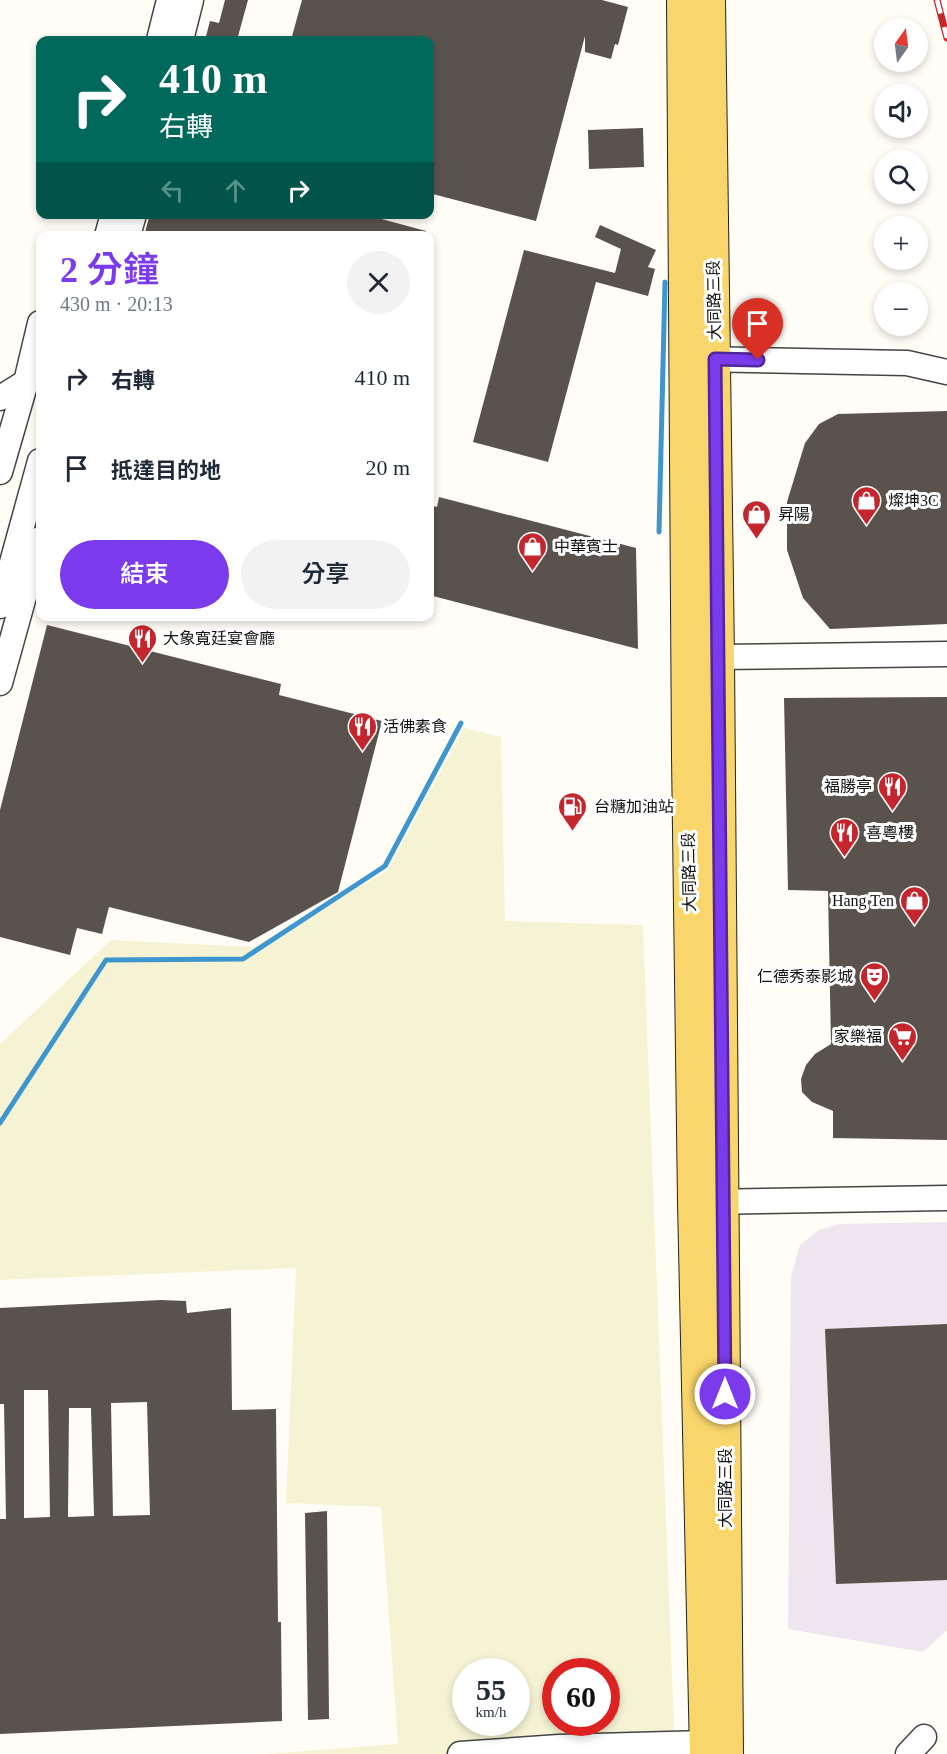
<!DOCTYPE html>
<html lang="zh-TW">
<meta charset="utf-8">
<style>
body{margin:0;font-family:"Times New Roman","Noto Sans TC",serif;background:#f2f2f3;color:#1f2937;height:100vh;display:flex;flex-direction:column;font-size:22px;white-space:nowrap}
*{box-sizing:border-box;margin:0}
p{font-size:20px;color:#747a83}
.icon{flex:none;width:33px;height:33px;fill:none;stroke:currentColor;stroke-width:2;stroke-linecap:round;stroke-linejoin:round}
.map{position:relative;flex:1;overflow:hidden}
.sheet{position:absolute;left:36px;top:231px;width:398px;height:390px;display:flex;flex-direction:column;background:#fff;border-radius:12px;box-shadow:0 3px 9px #0003}
.sheet>*{flex:none}
.banner{position:absolute;left:36px;top:36px;width:398px;height:183px;border-radius:12px;box-shadow:0 3px 9px #0003;background:#00695c;color:#fff;overflow:hidden}
.needle{width:39px;rotate:14deg}
.tools{position:absolute;left:874px;top:18px;display:grid;gap:12px}
.tools a{display:grid;place-items:center;width:54px;height:54px;border-radius:50%;background:#fff;box-shadow:0 3px 9px #0003;font-size:30px}
.speed{position:absolute;left:452px;top:1658px;display:flex;gap:12px;font-size:30px;font-weight:700;text-align:center}
.speed>*{display:grid;place-content:center;width:78px;height:78px;border-radius:50%;background:#fff;box-shadow:0 3px 9px #0003;line-height:1}
.speed small{font-size:15px;font-weight:400}
.speed .limit{border:9px solid #d22;background:#fff;color:#111}
.pin{position:absolute;display:grid;place-items:center;width:51px;height:51px;color:#fff;margin:-62px -26px;border-radius:50% 50% 50% 0;rotate:-45deg;box-shadow:0 0 6px #0007}
.pin .icon{rotate:45deg}
.me{position:absolute;width:66px;margin:-33px;rotate:0deg;stroke-linejoin:round;filter:drop-shadow(0 0 4px #0008)}
.turn{display:flex;align-items:center;gap:21px;height:126px;padding:0 24px;font-size:27px}
.turn .icon{width:78px;height:78px;stroke-width:2.5}
.turn b{display:block;font-size:42px;line-height:51px}
.lanes{display:flex;align-items:center;height:57px;padding:0 24px;background:#0003;justify-content:center;gap:30px;direction:ltr}
.lanes .off{opacity:.35}
.round{display:grid;place-items:center;flex:none;width:63px;height:63px;border-radius:32px;background:#f2f2f3}
.headline{display:flex;align-items:center;justify-content:space-between;height:102px;padding:0 24px}
h1{font-size:36px;font-weight:600;line-height:45px;color:#7c3aed}
.action{display:flex;gap:12px;margin-top:auto;padding:12px 24px}
.action a{flex:1;height:69px;border-radius:36px;background:#7c3aed;color:#fff;font-size:24px;font-weight:600;line-height:69px;text-align:center}
.action a+a{background:#f2f2f3;color:#1f2937}
ul{padding:0;list-style:none}
li{display:flex;align-items:center;gap:18px;height:90px;padding:0 24px}
li div{flex:1}
li b{display:block;font-size:22px}
li em{font-style:normal}
.map>svg:first-child{display:block}
</style>
<div class="map">
<svg width="947" height="1754" viewBox="0 0 947 1754">
<rect width="100%" height="100%" fill="#fffdf5"/>
<!-- industrial -->
<polygon fill="#eee6ef" points="947,1222 947,1630 923,1652 788,1629 791,1276 800,1245 819,1230 839,1224"/>
<!-- farmland -->
<path fill="#f6f3d4" fill-rule="evenodd" d="M464 728 501 737 505 921 643 925 675 1754H266L398 1744 381 1507 286 1503 296 1268 0 1280V1044L111 940 253 947 387 871ZM465 1671H516V1722H465ZM555 1671H606V1722H555Z"/>
<g fill="none" stroke-linecap="round" stroke-linejoin="round">
<!-- stream -->
<g stroke="#3f96cf" stroke-width="5">
<polyline points="659,532 665,282"/>
<polyline points="0,1123 106,960 243,959 385,866 461,723"/>
</g>
</g>
<!-- building -->
<g fill="#5a524d" fill-rule="evenodd">
<polygon points="225,0 248,0 237,40 205,40 210,21 219,23"/>
<polygon points="302,0 602,0 628,7 618,45 615,44 611,59 585,52 585,36 536,221 429,193 429,40 291,40"/>
<polygon points="643,128 644,167 589,169 588,130"/>
<polygon points="150,214 363,214 426,231 425,236 144,236"/>
<polygon points="600,225 656,250 648,267 655,269 648,296 596,282 548,462 473,442 524,250 615,273 621,249 595,237"/>
<polygon points="947,411 947,624 830,629 803,598 787,550 787,502 805,443 819,424 838,414"/>
<polygon points="439,497 636,548 638,649 429,595 429,505 437,507"/>
<polygon points="47,625 281,684 279,695 382,721 338,892 249,942 109,907 102,934 77,928 70,955 0,937 0,810"/>
<polygon points="947,697 947,1140 833,1138 833,1111 812,1102 802,1092 801,1079 806,1065 815,1054 831,1044 828,891 788,890 784,698"/>
<path d="M161 1300 186 1301 187 1313 231 1308 232 1410 276 1409 278 1622H281L282 1721 0 1734V1519H6L4 1404H0V1308ZM24 1390H48L50 1517 24 1518ZM147 1402 150 1515 113 1516 111 1403ZM69 1408H91L94 1516 68 1517Z"/>
<polygon points="947,1324 947,1580 836,1584 825,1329"/>
<polygon points="327,1511 329,1719 308,1720 305,1513"/>
</g>
<g fill="none" stroke-linecap="round" stroke-linejoin="round">
<defs>
<g id="minor">
<polyline points="159,40 169,0"/>
<polyline points="181,40 191,0"/>
<polyline points="107,236 113,214"/>
<polyline points="128,236 134,214"/>
<polyline points="698,359 907,363 947,372"/>
<polyline points="0,398 26,382 40,323"/>
<polyline points="0,472 26,382"/>
<polyline points="0,606 40,461"/>
<polyline points="718,657 947,654"/>
<polyline points="0,683 40,539"/>
<polyline points="705,1202 947,1198"/>
<polyline points="460,1754 559,1747 705,1743 722,1750"/>
<polyline points="908,1754 924,1737"/>
</g>
<g id="major">
<polyline points="683,0 688,756 694,1202 706,1754"/>
<polyline points="709,0 718,657 727,1754"/>
</g>
</defs>
<!-- minor casing -->
<use href="#minor" stroke="#444" stroke-width="27"/>
<!-- major casing -->
<use href="#major" stroke="#222" stroke-width="34"/>
<!-- minor -->
<use href="#minor" stroke="#fff" stroke-width="24"/>
<!-- major -->
<use href="#major" stroke="#f9d66b" stroke-width="32"/>
<defs>
<polyline id="rail" points="937,0 947,38"/>
</defs>
<!-- rail casing -->
<use href="#rail" stroke="#c4262e" stroke-width="7"/>
<!-- rail -->
<use href="#rail" stroke="#fff" stroke-width="4.5" stroke-dasharray="14" stroke-linecap="butt"/>
</g>
<g fill="none" stroke-linecap="round" stroke-linejoin="round">
<defs>
<polyline id="route" points="725,1394 715,359 758,360"/>
</defs>
<!-- route casing -->
<use href="#route" stroke="#51269a" stroke-width="15"/>
<!-- route -->
<use href="#route" stroke="#7c3aed" stroke-width="10"/>
</g>
<!-- icons -->
<defs>
<symbol id="shop-pin" viewBox="-11 -11 22 30"><path d="M0 17L-7.5 6A9.5 9.5 0 1 1 7.5 6Z" fill="#c4262e" stroke="#fff"/><path d="M-5-2.5h2.3a2.7 3.5 0 0 1 5.4 0H5L5.5 6h-11ZM-1.5-2.5h3a1.5 2.3 0 0 0-3 0Z" fill="#fff"/></symbol>
<symbol id="restaurant-pin" viewBox="-11 -11 22 30"><path d="M0 17L-7.5 6A9.5 9.5 0 1 1 7.5 6Z" fill="#c4262e" stroke="#fff"/><path d="M-5-6h1v4h1v-4h1v4h1v-4h1v5L-1.5 .5V6h-2V.5L-5-1ZM5-6V6H3V1.5H1.5Q1.5-4 5-6Z" fill="#fff"/></symbol>
<symbol id="fuel-pin" viewBox="-11 -11 22 30"><path d="M0 17L-7.5 6A9.5 9.5 0 1 1 7.5 6Z" fill="#c4262e" stroke="#fff"/><path d="M-5.5-6h7V0h2V4h1.3V-2.5L3-4.5l.8-.8L6-3V5H2.5V1h-1V6h-7ZM-4.2-4.7v3.2H.2V-4.7Z" fill="#fff"/></symbol>
<symbol id="theatre-pin" viewBox="-11 -11 22 30"><path d="M0 17L-7.5 6A9.5 9.5 0 1 1 7.5 6Z" fill="#c4262e" stroke="#fff"/><path d="M-5-5.5Q0-4 5-5.5V0Q5 5 0 6Q-5 5-5 0ZM-3.3-2.5H-1v1.5H-3.3ZM1-2.5H3.3v1.5H1ZM-2.8 1Q0 5.5 2.8 1Z" fill="#fff"/></symbol>
<symbol id="supermarket-pin" viewBox="-11 -11 22 30"><path d="M0 17L-7.5 6A9.5 9.5 0 1 1 7.5 6Z" fill="#c4262e" stroke="#fff"/><path d="M-6-5.5h2.5l.6 2H6L4.5 2H-2.5L-4.4-4H-6ZM-1.5 3.2a1.3 1.3 0 1 0 .1 0ZM3 3.2a1.3 1.3 0 1 0 .1 0Z" fill="#fff"/></symbol>
</defs>
<g fill-rule="evenodd">
<use href="#shop-pin" x="850" y="484" width="33" height="45"/>
<use href="#shop-pin" x="740" y="498" width="33" height="45"/>
<use href="#shop-pin" x="516" y="530" width="33" height="45"/>
<use href="#restaurant-pin" x="126" y="622" width="33" height="45"/>
<use href="#restaurant-pin" x="346" y="710" width="33" height="45"/>
<use href="#restaurant-pin" x="876" y="770" width="33" height="45"/>
<use href="#fuel-pin" x="556" y="790" width="33" height="45"/>
<use href="#restaurant-pin" x="828" y="816" width="33" height="45"/>
<use href="#shop-pin" x="898" y="884" width="33" height="45"/>
<use href="#theatre-pin" x="858" y="960" width="33" height="45"/>
<use href="#supermarket-pin" x="886" y="1020" width="33" height="45"/>
</g>
<g text-anchor="middle" dominant-baseline="central" stroke-width="6" stroke-linejoin="round" paint-order="stroke">
<!-- street labels -->
<g font-size="16" fill="#111" stroke="#fff">
<text transform="translate(714 300) rotate(-91)">大同路三段</text>
<text transform="translate(689 872) rotate(-91)">大同路三段</text>
<text transform="translate(725 1488) rotate(-90)">大同路三段</text>
</g>
<!-- poi labels -->
<g font-size="16" fill="#111" stroke="#fff" text-anchor="start">
<text x="888" y="500">燦坤3C</text>
<text x="778" y="514">昇陽</text>
<text x="554" y="546">中華賓士</text>
<text x="163" y="638">大象寬廷宴會廳</text>
<text x="383" y="726">活佛素食</text>
<text x="872" y="786" text-anchor="end">福勝亭</text>
<text x="594" y="806">台糖加油站</text>
<text x="866" y="832">喜粵樓</text>
<text x="894" y="900" text-anchor="end">Hang Ten</text>
<text x="853" y="976" text-anchor="end">仁德秀泰影城</text>
<text x="882" y="1036" text-anchor="end">家樂福</text>
</g>
</g>
</svg>
<div class="tools">
<a><svg class="needle" viewBox="-14 -14 28 28"><path d="M0-13l5 13h-10z" fill="#e53935"/><path d="M0 13l5-13h-10z" fill="#747a83"/></svg></a>
<a><svg class="icon" aria-label="sound" viewBox="0 0 24 24"><path d="M4 9h4l5-4v14l-5-4H4zM17 9q2 3 0 6"/></svg></a>
<a><svg class="icon" aria-label="search" viewBox="0 0 24 24"><circle cx="10" cy="10" r="6"/><path d="M15 15l6 6"/></svg></a>
<a>+</a>
<a>−</a>
</div>
<div class="speed"><div>55<small>km/h</small></div><div class="limit">60</div></div>
<div class="pin" style="left:758px;top:360px;background:#d93025"><svg class="icon" aria-label="arrive" viewBox="0 0 24 24"><path d="M6 21V4h12l-3 4 3 4H6"/></svg></div>
<svg class="me" style="left:725px;top:1394px" viewBox="-20 -20 40 40"><circle r="17" fill="#7c3aed" stroke="#fff" stroke-width="3"/><path d="M0-11L8 9 0 5-8 9z" fill="#fff"/></svg>
<div class="banner">
<div class="turn"><svg class="icon" aria-label="right" viewBox="0 0 24 24"><path d="M7 20v-9h11M14 6l5 5-5 5"/></svg><div><b>410 m</b>右轉</div></div>
<div class="lanes"><svg class="icon off" aria-label="left" viewBox="0 0 24 24"><path d="M17 20v-9H6M10 6l-5 5 5 5"/></svg><svg class="icon off" aria-label="ahead" viewBox="0 0 24 24"><path d="M12 20V5M6 11l6-6 6 6"/></svg><svg class="icon" aria-label="right" viewBox="0 0 24 24"><path d="M7 20v-9h11M14 6l5 5-5 5"/></svg></div>
</div>
<section class="sheet">
<div class="headline"><div><h1>2 分鐘</h1><p>430 m · 20:13</p></div><a class="round"><svg class="icon" aria-label="close" viewBox="0 0 24 24"><path d="M6 6l12 12M18 6L6 18"/></svg></a></div>
<ul>
<li><svg class="icon" aria-label="right" viewBox="0 0 24 24"><path d="M7 20v-9h11M14 6l5 5-5 5"/></svg><div><b>右轉</b></div><em>410 m</em></li>
<li><svg class="icon" aria-label="arrive" viewBox="0 0 24 24"><path d="M6 21V4h12l-3 4 3 4H6"/></svg><div><b>抵達目的地</b></div><em>20 m</em></li>
</ul>
<div class="action"><a>結束</a><a>分享</a></div>
</section>
</div>
